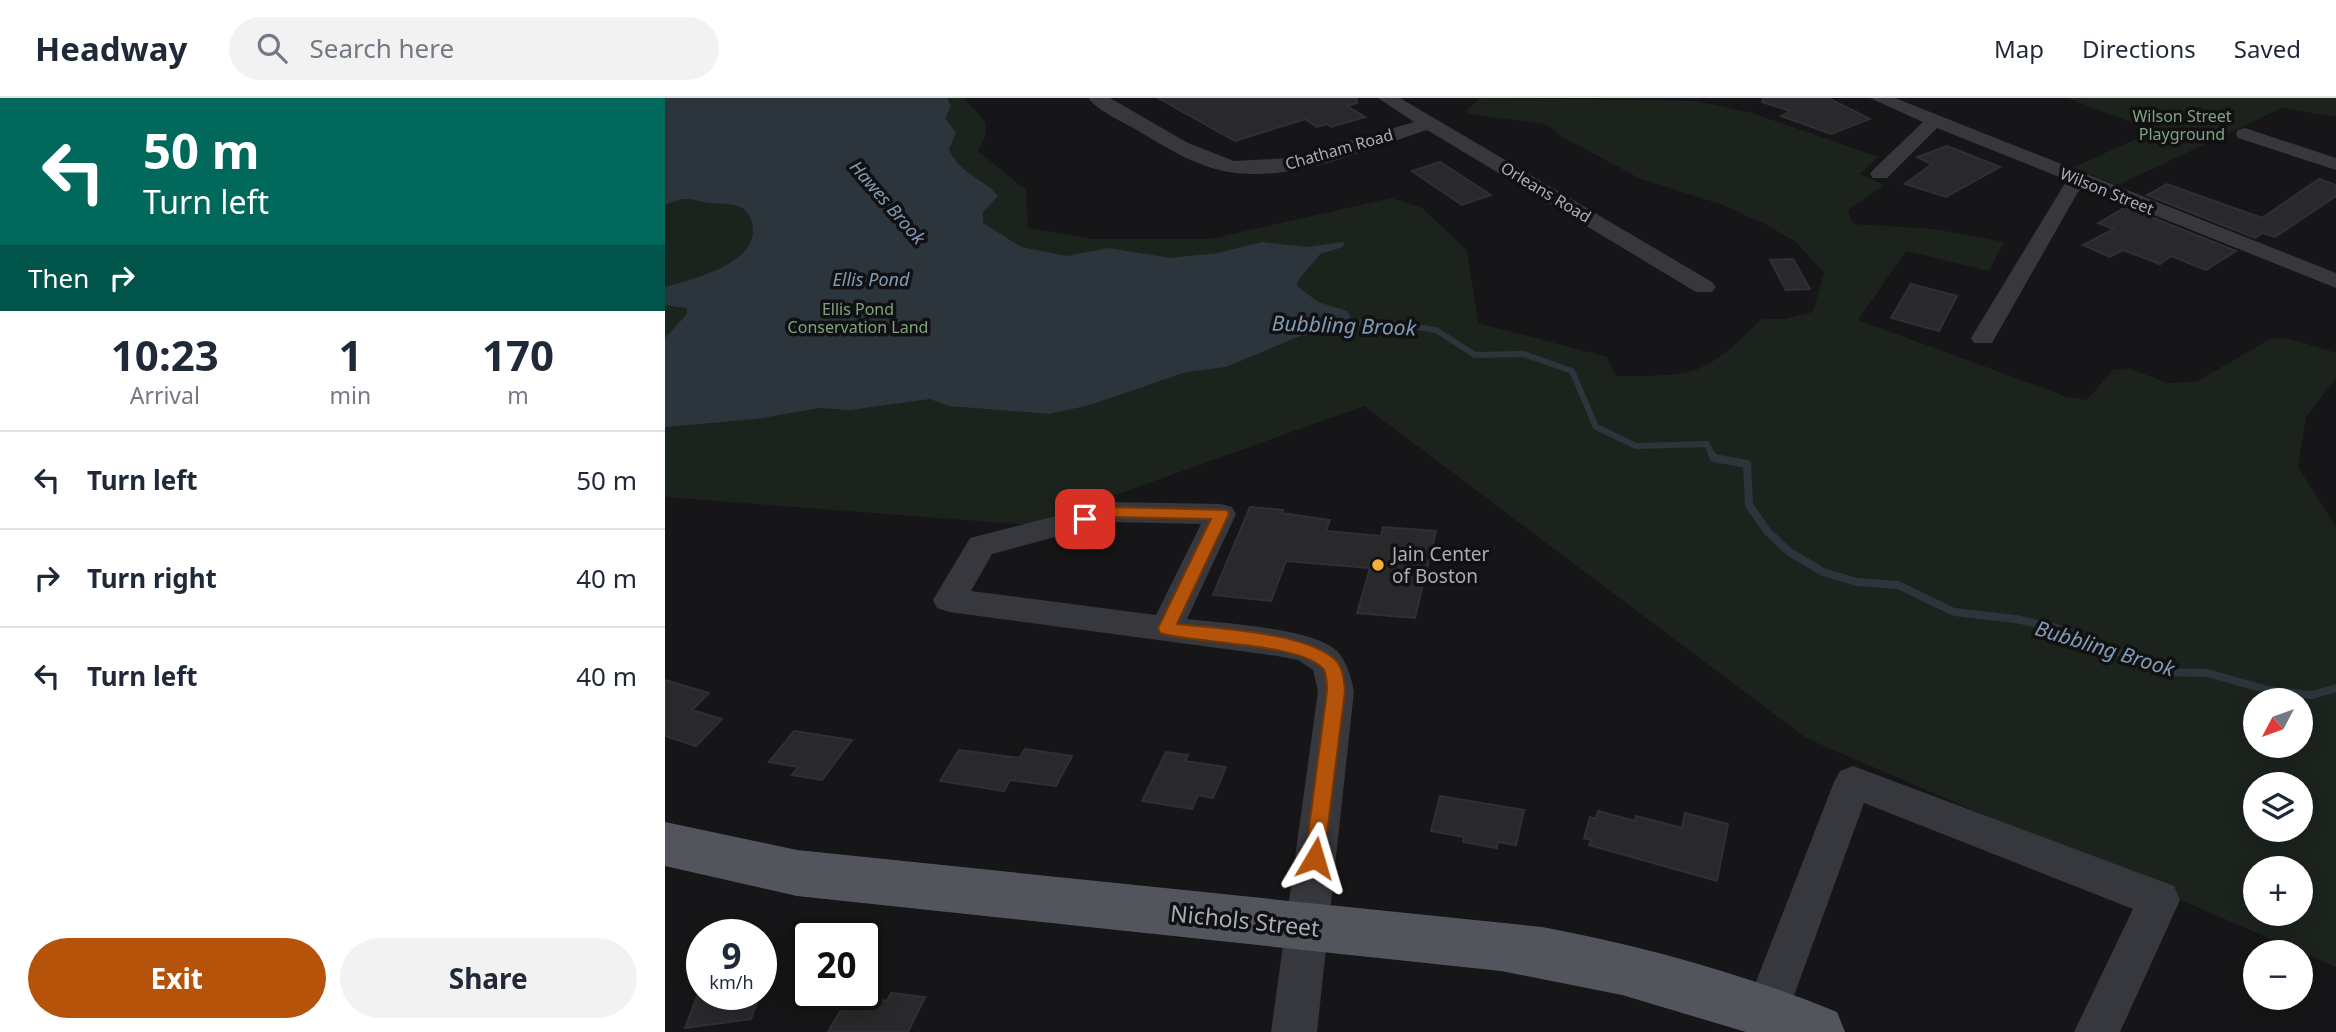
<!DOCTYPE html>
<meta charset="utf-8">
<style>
body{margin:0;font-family:"Noto Sans",sans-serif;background:#f2f2f3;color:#1f2937;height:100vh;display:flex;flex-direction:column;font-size:26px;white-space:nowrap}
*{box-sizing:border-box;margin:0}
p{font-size:23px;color:#747a83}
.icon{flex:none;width:38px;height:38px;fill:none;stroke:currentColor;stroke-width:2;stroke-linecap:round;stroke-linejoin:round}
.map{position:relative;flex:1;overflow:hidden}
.details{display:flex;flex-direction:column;background:#fff;width:665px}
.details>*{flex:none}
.banner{background:#00695c;color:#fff;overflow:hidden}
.needle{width:46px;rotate:229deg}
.buttons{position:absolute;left:1578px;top:590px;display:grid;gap:14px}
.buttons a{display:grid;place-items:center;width:70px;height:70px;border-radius:50%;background:#fff;box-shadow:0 4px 18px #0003;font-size:35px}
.speed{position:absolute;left:21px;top:821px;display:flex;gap:14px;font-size:35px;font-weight:700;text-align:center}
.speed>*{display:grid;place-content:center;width:91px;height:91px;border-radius:50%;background:#fff;box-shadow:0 4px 18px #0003;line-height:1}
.speed small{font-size:18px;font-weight:400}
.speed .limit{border:4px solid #111;border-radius:10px;background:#fff;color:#111}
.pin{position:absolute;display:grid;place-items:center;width:60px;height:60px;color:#fff;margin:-30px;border-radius:14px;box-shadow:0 4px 10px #0006}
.me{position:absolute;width:77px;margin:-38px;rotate:7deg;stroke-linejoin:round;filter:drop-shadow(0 0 5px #0008)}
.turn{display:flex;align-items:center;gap:24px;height:147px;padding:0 28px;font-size:32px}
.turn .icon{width:91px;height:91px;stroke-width:2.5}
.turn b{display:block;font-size:49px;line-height:60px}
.then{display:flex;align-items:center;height:66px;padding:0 28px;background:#0003;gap:14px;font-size:26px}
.eta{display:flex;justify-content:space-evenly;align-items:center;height:119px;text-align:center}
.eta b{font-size:42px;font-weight:700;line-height:49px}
.action{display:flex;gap:14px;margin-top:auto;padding:14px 28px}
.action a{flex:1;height:80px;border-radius:42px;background:#b45309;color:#fff;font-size:28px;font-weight:700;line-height:80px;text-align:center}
.action a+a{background:#f2f2f3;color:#1f2937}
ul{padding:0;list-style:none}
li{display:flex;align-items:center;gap:21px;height:98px;padding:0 28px;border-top:2px solid #e0e1e3}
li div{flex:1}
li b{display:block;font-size:26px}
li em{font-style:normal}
header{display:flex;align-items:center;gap:42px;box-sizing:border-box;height:98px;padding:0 35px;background:#fff;border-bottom:2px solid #e0e1e3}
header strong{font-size:33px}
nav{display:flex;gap:38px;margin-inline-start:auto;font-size:24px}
.search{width:490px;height:63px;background:#f2f2f3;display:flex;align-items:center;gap:18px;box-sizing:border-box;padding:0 24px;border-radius:38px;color:#747a83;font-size:26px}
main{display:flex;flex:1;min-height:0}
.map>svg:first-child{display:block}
</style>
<header>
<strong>Headway</strong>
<div class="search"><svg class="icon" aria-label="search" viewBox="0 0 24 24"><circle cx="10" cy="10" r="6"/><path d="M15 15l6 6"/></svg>Search here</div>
<nav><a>Map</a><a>Directions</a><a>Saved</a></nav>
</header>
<main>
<section class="details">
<div class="banner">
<div class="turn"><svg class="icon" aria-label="left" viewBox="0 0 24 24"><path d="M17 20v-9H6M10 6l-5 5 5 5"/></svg><div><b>50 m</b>Turn left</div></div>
<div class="then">Then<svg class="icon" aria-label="right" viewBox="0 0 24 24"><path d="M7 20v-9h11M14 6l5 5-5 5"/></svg></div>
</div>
<div class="eta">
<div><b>10:23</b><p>Arrival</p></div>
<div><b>1</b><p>min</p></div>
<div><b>170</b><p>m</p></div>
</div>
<ul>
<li><svg class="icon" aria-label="left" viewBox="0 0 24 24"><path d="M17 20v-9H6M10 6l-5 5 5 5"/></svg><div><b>Turn left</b></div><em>50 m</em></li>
<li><svg class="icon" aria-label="right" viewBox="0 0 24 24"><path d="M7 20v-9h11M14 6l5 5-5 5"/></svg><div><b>Turn right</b></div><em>40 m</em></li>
<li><svg class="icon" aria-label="left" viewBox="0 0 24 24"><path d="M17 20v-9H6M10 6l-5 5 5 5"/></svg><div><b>Turn left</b></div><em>40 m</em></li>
</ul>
<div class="action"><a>Exit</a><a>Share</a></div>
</section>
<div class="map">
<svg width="1671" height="934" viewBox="0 0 1671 934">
<rect width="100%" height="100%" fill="#161618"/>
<!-- green -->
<g fill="#1c231d" fill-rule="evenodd">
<path d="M0 0H299L321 25 320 38 313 53 361 92 363 130 427 141H546L726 100 757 110 802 152 813 225 942 259 951 278C1032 278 1039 278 1097 221H1120L1148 214 1159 175 1131 144 1102 127 1058 107 974 80 901 41 881 26 803 16 802 11 816 0 1032 3 1087 15 1214 59 1195 76 1219 87 1183 112 1188 126 1269 131 1339 144 1324 173 1241 153 1193 222 1402 299 1422 302 1448 272 1465 271 1503 285 1531 284 1607 240 1626 241 1671 255V280L1641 319 1633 369 1671 429V869L1141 640 699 308 366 427 0 399ZM1591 602H1636V648H1591ZM1591 686H1636V732H1591ZM1591 770H1636V816H1591Z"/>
<polygon points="1402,0 1671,0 1671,19 1617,10 1453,87 1407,70 1489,33"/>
</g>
<!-- water -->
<path fill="#2c353c" d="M0 0H282L286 8 280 20 291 35 284 51C293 75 318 80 333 98L318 114V125L356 149 402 158 444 150 505 160 553 155 597 144 641 149 680 144 678 149 655 156C649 166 633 178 632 188L653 204 682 213 688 224 678 233 635 238 561 269 521 274 425 307 384 316 284 308 265 301 185 312 155 310 91 321 0 329V240L22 216V210L0 207V189C29 181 97 165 87 124 81 103 63 107 47 105 26 103 24 96 0 107Z"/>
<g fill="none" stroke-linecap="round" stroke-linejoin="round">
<!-- stream-far1 -->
<polyline stroke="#2c353c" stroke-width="6" points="680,224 734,226 771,232 810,257 859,256 907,273 931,329 971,348 1042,346 1048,359"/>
<!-- stream -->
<polyline stroke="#2c353c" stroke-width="8" points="1047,357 1049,360 1082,366 1084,407 1102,433 1123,453 1158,474 1192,484 1233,487 1289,514 1351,521 1391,530 1504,574 1542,575 1603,592 1647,597 1671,590"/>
</g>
<!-- building -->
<g fill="#29292c" stroke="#303034" stroke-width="2">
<polygon points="493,0 692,0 692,5 682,8 700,19 666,29 662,26 652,29 640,21 570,43"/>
<polygon points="1098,0 1163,0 1205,21 1166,36 1116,18 1125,13 1097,4"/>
<polygon points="1282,48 1335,69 1281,99 1240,86 1267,66 1252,59"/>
<polygon points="775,64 826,97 797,107 747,73"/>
<polygon points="1654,81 1671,87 1671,98 1610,139 1598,135 1590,140 1482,97 1502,86 1597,120"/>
<polygon points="1461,109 1571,153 1541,172 1506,158 1495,166 1458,152 1445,159 1418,147 1449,131 1433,125"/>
<polygon points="1128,161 1145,191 1121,192 1105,162"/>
<polygon points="1246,186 1292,198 1274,233 1226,220"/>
<polygon points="585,409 618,412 617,415 665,422 661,433 716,438 718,429 771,433 750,520 692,515 705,470 621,463 606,503 548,497"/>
<polygon points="0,582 44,595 27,612 57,621 31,648 0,638"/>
<polygon points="129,633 187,642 157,682 127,677 133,669 104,664"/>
<polygon points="360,651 407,658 391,688 345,682 339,693 275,683 294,652 354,660"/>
<polygon points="501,654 523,657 520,663 561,669 548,700 533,697 527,711 477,703"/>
<polygon points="775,698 859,712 851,747 833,744 832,750 798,744 799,739 766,733"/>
<polygon points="933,713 970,723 971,718 1017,730 1020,715 1063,726 1052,783 924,747 926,742 919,740 925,719 931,721"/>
<polygon points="226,895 260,899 243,934 163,934 184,898 222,903"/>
<polygon points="33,896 95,896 86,921 20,930"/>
</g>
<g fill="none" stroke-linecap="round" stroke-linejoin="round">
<!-- minor -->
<g fill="#37383d" fill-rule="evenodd">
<path d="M423 0H445L523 45 569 63 624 60 749 24 713 0H735L1047 184 1051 189 1047 194H1031L762 32C702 51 635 82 570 75 536 71 505 52 477 35 461 25 435 15 423 0Z"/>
<polygon points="1205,0 1230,0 1671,175 1671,190 1419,89 1413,94 1327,245 1309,245 1306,240 1402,82 1272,30 1222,80 1208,80 1205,76 1208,72 1258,24"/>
<polygon points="1580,30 1671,60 1671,72 1573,40 1571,36 1573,32"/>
<path d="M446 404 556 406 567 409 571 416 522 521C556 525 648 530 672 553 682 564 686 579 689 593L652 934H606L653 593 648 572 633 562 612 558 284 514 272 510 268 502 305 440ZM446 424 536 426 491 517 306 493 327 456Z"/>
<polygon points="1188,668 1509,788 1515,802 1455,934 1409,934 1468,811 1199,705 1118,928 1103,934 1086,928 1080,912 1169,684 1175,673"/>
</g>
<!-- major -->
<path fill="#53555c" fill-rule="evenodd" d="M0 724 132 752 877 829C979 848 1076 875 1172 914L1180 934H1081L957 897 836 873 132 798 0 768Z"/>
</g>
<!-- route -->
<path fill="#b45309" stroke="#753606" stroke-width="2" d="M446 409 562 412 564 416 512 526C554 531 634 534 667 559 678 567 679 581 680 593L658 767 650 769 643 767 640 760 662 593C662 586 662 578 659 572 640 545 530 546 495 535L493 530 546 421 446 419 420 426 412 421 414 417Z"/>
<!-- markers -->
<circle fill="#f2b134" stroke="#111113" stroke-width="2.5" cx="713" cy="467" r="7"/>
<g text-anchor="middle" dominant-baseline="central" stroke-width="7" stroke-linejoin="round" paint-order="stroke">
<!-- far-park labels -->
<g font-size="16" fill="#7fa381" stroke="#111113">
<text x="1517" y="18">Wilson Street<tspan x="1517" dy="18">Playground</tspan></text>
<text x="193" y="211">Ellis Pond<tspan x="193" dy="18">Conservation Land</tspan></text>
</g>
<!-- far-street labels -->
<g font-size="16" fill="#a8adb8" stroke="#111113">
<text transform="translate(674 51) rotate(-16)">Chatham Road</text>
<text transform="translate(1442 93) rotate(22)">Wilson Street</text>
<text transform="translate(881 94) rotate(31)">Orleans Road</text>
</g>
<!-- far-water labels -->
<g font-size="18" font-style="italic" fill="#7f9bb3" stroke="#111113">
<text transform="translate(223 104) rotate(49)">Hawes Brook</text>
<text x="206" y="181">Ellis Pond</text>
</g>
<!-- poi labels -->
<g font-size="19" fill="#a8adb8" stroke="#111113" text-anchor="start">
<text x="727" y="456">Jain Center<tspan x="727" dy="22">of Boston</tspan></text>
</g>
<!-- water labels -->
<g font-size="21" font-style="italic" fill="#7f9bb3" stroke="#111113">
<text transform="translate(679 227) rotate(2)">Bubbling Brook</text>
<text transform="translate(1440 550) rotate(17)">Bubbling Brook</text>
</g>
<!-- near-street labels -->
<g font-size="23" fill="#a8adb8" stroke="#111113">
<text transform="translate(580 822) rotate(6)">Nichols Street</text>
</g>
</g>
</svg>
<div class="buttons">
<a><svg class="needle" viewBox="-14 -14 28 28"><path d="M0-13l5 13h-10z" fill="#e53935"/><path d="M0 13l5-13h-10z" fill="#747a83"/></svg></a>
<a><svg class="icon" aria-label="layers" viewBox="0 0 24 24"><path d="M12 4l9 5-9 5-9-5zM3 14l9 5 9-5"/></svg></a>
<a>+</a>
<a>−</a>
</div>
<div class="speed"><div>9<small>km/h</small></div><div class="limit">20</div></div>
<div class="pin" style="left:420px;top:421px;background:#d93025"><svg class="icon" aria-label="arrive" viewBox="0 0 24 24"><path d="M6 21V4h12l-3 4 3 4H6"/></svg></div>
<svg class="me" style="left:650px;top:760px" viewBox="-20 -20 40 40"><path d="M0-17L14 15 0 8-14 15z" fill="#b45309" stroke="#fff" stroke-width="4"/></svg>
</div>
</main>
